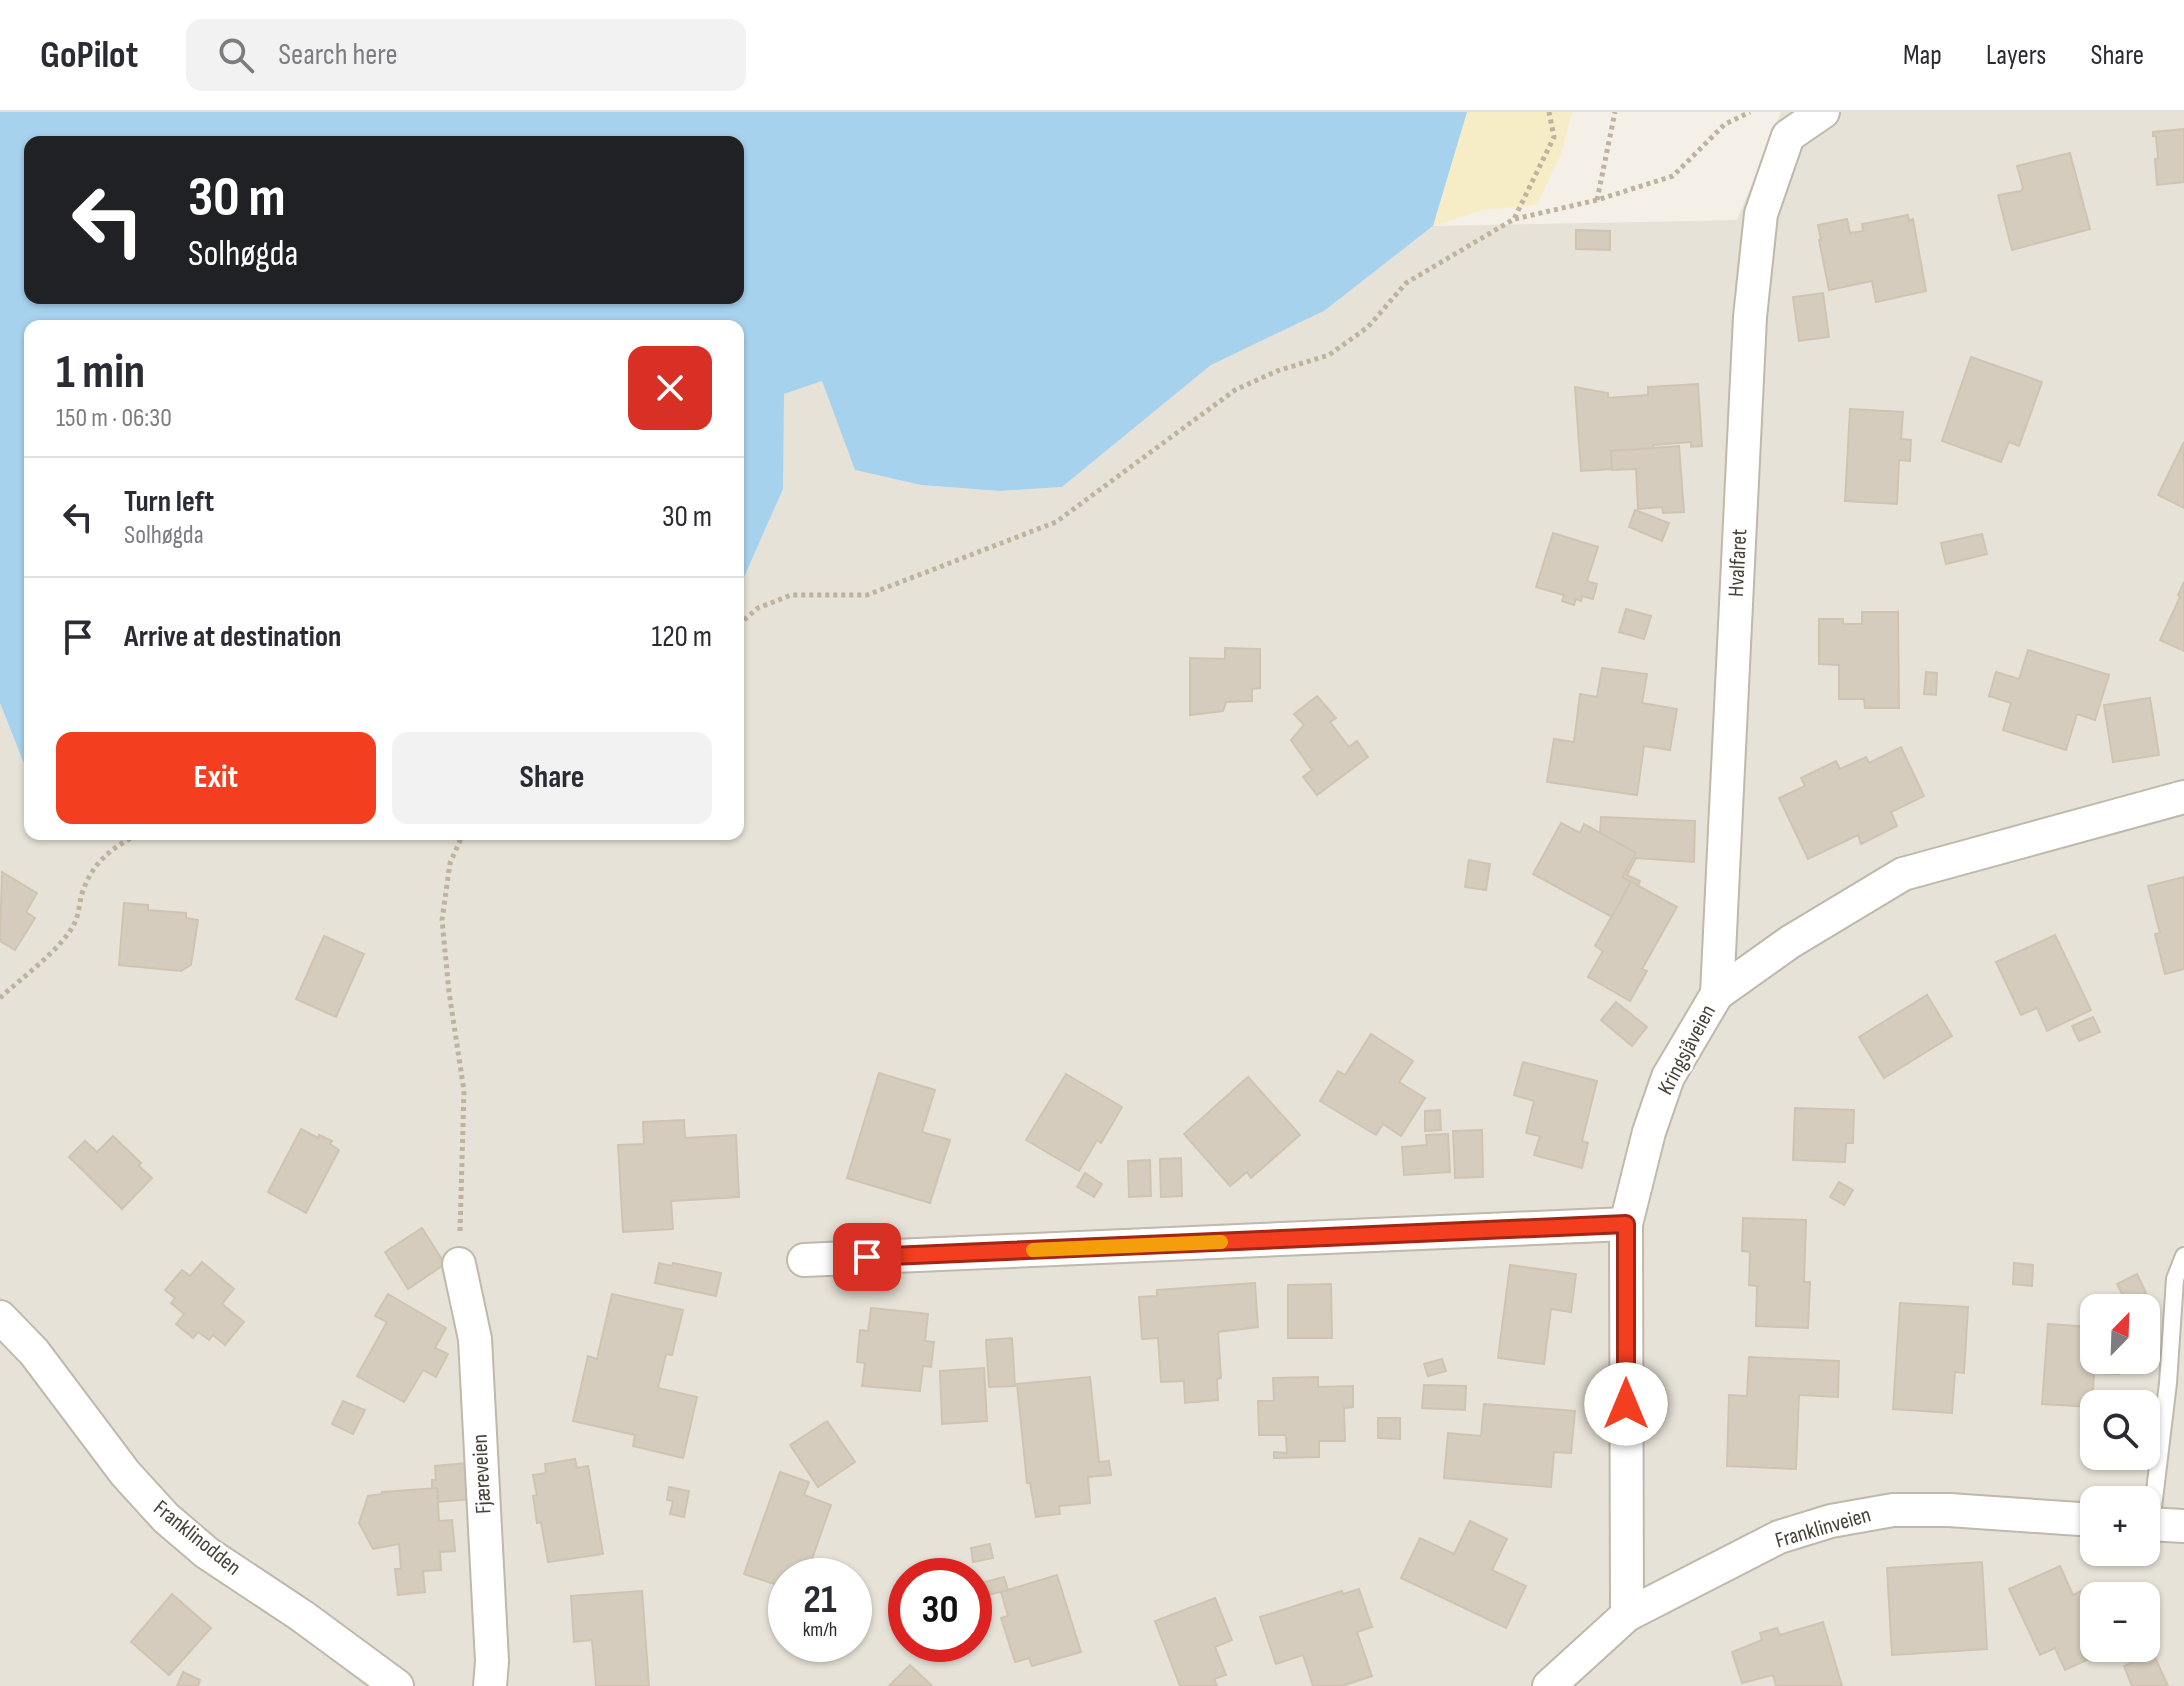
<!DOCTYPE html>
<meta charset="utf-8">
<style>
body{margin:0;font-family:"Sofia Sans Condensed",sans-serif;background:#f2f2f3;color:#2b2b33;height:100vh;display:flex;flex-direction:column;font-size:30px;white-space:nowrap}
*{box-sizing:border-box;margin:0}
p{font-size:26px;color:#7c7c81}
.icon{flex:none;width:44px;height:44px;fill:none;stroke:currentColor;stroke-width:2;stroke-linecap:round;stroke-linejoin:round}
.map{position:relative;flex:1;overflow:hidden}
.drawer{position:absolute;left:24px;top:208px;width:720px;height:520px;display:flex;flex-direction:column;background:#fff;border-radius:16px;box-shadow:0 2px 6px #0004}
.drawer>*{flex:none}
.hud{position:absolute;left:24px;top:24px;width:720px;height:168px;border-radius:16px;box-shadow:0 2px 6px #0004;background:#202124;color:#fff;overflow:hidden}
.needle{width:52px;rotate:23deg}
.tools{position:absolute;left:2080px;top:1182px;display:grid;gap:16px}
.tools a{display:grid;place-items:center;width:80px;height:80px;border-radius:16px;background:#fff;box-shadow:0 2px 6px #0004;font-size:40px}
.speed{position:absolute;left:768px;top:1446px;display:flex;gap:16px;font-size:40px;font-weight:700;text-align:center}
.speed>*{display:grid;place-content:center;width:104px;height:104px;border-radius:50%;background:#fff;box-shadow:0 2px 6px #0004;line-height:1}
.speed small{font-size:20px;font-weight:400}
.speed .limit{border:12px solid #d22;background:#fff;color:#111}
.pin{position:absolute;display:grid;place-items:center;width:68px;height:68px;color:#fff;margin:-34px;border-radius:16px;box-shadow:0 4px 12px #0006}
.me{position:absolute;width:88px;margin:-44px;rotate:0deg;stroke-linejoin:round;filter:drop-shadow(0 0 6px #0008)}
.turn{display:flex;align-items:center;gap:28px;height:168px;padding:0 32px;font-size:36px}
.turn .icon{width:104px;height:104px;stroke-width:2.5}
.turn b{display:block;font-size:56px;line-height:68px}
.round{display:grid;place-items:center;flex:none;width:84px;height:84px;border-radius:16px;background:#f2f2f3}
.overview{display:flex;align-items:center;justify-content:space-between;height:136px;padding:0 32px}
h1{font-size:48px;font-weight:700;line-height:60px}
.button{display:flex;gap:16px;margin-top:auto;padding:16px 32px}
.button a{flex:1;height:92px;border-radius:16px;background:#f33e20;color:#fff;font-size:32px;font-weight:700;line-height:92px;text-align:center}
.button a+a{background:#f2f2f3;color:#2b2b33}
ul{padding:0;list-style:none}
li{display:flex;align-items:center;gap:24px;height:120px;padding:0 32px;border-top:2px solid #e1e1e2}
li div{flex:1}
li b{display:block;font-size:30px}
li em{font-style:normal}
header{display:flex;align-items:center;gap:48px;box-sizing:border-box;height:112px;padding:0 40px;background:#fff;border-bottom:2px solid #e1e1e2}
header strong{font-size:38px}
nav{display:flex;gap:44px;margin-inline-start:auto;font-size:28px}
.search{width:560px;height:72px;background:#f2f2f3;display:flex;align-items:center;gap:20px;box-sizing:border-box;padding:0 28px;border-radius:16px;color:#7c7c81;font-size:30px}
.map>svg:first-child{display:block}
</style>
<header>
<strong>GoPilot</strong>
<div class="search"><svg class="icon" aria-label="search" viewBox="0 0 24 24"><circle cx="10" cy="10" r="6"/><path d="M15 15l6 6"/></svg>Search here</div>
<nav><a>Map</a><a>Layers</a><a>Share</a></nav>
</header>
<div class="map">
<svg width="2184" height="1574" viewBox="0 0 2184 1574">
<rect width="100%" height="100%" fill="#f4f0e8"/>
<!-- residential -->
<path fill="#e7e2d7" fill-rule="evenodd" d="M1781 0H2184V1574H0V591L30 667V722H738V479L783 377V282L822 269 856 358 921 373 999 379 1062 375 1211 253 1324 199 1433 114 1737 108ZM2094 1196H2146V1248H2094ZM2094 1292H2146V1344H2094ZM2094 1388H2146V1440H2094ZM786 1464H854V1532H786ZM906 1464H974V1532H906ZM2094 1484H2146V1536H2094Z"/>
<!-- sand -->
<polygon fill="#f6ecc6" points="1467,0 1572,0 1562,39 1537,93 1483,98 1433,114"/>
<!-- water -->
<path fill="#a7d2ee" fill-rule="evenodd" d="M0 0H1467L1433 114 1324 199 1211 253 1062 375 999 379 921 373 855 358 822 269 784 282 783 377 738 479V214H30V667L0 591ZM30 30H738V186H30Z"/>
<!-- building -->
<g fill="#d5ccbe" stroke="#d0c4b1" stroke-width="2">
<polygon points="2184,17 2184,70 2157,73 2155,47 2158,46 2156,24 2153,24 2153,20"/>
<polygon points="2070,41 2090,117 2012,138 1998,83 2021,79 2023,76 2017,54"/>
<polygon points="1908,103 1909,109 1913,107 1926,179 1876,190 1872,169 1829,178 1819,128 1821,128 1818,113 1847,107 1850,121 1863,119 1862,112"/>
<polygon points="1576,118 1610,119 1610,138 1576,137"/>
<polygon points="1823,181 1829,225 1799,229 1793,185"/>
<polygon points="1971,245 2042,270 2019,334 2009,330 2001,350 1942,329"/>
<polygon points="1698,272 1702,334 1691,335 1691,330 1653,333 1653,337 1611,339 1612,357 1581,359 1575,275 1608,281 1608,286 1648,283 1648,275"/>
<polygon points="1850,297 1903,300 1901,327 1911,328 1910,349 1899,348 1897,392 1845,389"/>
<polygon points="2184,330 2184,396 2158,383"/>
<polygon points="1679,334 1684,400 1663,401 1662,395 1638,397 1636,357 1612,358 1611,339"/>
<polygon points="1635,398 1669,411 1662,429 1629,415"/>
<polygon points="1553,421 1598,435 1587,469 1597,472 1593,487 1582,484 1581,489 1576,487 1574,493 1562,489 1564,483 1536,475"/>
<polygon points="1982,422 1987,442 1946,452 1941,431"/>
<polygon points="2184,470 2184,539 2160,528 2180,485 2178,483"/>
<polygon points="1626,497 1651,504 1644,527 1619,520"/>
<polygon points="1862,500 1898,500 1899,596 1865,596 1864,587 1839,587 1839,553 1819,552 1819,507 1843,507 1843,512 1862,512"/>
<polygon points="1225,536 1260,537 1260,576 1252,577 1252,589 1226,590 1223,599 1190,603 1190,546 1225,547"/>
<polygon points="2028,538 2109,563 2095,608 2077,602 2066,638 2003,618 2011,591 1989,584 1996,560 2019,567"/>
<polygon points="1602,556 1647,562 1642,591 1677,597 1670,638 1644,634 1637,683 1547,670 1554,627 1574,630 1580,582 1597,585"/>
<polygon points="1926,560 1937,561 1936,583 1924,582"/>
<polygon points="1317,584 1336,606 1330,610 1349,635 1357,629 1368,645 1317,683 1303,665 1312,658 1291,628 1304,613 1294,602"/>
<polygon points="2150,586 2159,643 2113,650 2104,593"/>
<polygon points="1901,635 1924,684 1891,700 1897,714 1861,732 1858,723 1808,747 1779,686 1805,674 1801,666 1836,649 1840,657 1866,645 1869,651"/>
<polygon points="1601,705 1695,709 1694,750 1636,746 1627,763 1640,769 1638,774 1622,765 1636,741 1600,721"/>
<polygon points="1561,711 1580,721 1584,712 1636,741 1622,765 1631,770 1612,805 1533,762"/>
<polygon points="1469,748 1490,752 1486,778 1465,775"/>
<polygon points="2,760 37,781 26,800 35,806 15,838 0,829"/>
<polygon points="2184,765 2184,857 2165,862 2155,822 2160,821 2148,774"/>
<polygon points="1631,770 1677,795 1642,857 1647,859 1630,889 1588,865 1603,839 1595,834"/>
<polygon points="124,791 148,793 148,798 186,801 186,806 198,808 191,853 181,859 119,853"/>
<polygon points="2055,823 2091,898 2047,919 2037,896 2021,903 1996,850"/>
<polygon points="324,824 364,842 336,905 296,887"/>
<polygon points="1927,883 1952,924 1884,966 1859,925"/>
<polygon points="1616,890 1647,915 1632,934 1601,908"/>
<polygon points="2093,905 2100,920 2079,929 2072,914"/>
<polygon points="1371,922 1413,949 1399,970 1425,986 1401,1024 1383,1012 1376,1023 1320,989 1338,959 1345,963"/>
<polygon points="1523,950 1597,969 1582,1029 1588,1031 1582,1056 1534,1043 1540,1024 1526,1021 1534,989 1514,983"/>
<polygon points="879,961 935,978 922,1020 950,1028 930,1091 847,1066"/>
<polygon points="1066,962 1122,995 1101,1031 1097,1028 1079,1059 1026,1028"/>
<polygon points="1248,965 1300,1023 1251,1066 1247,1060 1230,1074 1184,1022"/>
<polygon points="1795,996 1854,998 1853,1031 1846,1031 1845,1050 1793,1048"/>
<polygon points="1440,998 1441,1018 1425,1019 1425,999"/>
<polygon points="684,1008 685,1026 736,1023 739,1085 671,1089 673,1117 623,1120 618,1033 644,1032 643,1010"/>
<polygon points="301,1017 318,1026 319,1023 332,1029 330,1032 339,1038 306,1101 268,1080"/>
<polygon points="1482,1018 1483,1065 1455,1066 1453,1019"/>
<polygon points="1448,1022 1450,1060 1404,1063 1402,1035 1427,1033 1426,1023"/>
<polygon points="113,1024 141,1051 139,1054 152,1066 122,1097 69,1045 85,1029 97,1040"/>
<polygon points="1181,1046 1182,1084 1161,1085 1160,1047"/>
<polygon points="1150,1048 1151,1084 1129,1085 1128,1049"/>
<polygon points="1085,1061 1102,1072 1094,1085 1077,1075"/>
<polygon points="1839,1070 1853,1078 1844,1093 1830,1085"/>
<polygon points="1743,1106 1806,1108 1804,1170 1810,1170 1808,1216 1756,1214 1757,1174 1749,1173 1750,1140 1742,1139"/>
<polygon points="422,1116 445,1152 408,1177 385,1140"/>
<polygon points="202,1150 234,1177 222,1192 244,1210 225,1233 213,1223 209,1228 198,1220 193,1226 176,1212 184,1202 171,1191 175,1186 165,1178 182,1158 190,1164"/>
<polygon points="659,1151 672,1154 673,1151 721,1161 716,1184 655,1171"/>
<polygon points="2014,1151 2033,1153 2032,1174 2013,1172"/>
<polygon points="1510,1153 1576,1162 1571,1200 1551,1197 1544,1252 1498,1246"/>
<polygon points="2137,1162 2155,1200 2146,1204 2146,1196 2129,1196 2117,1172"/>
<polygon points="1255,1171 1258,1215 1218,1220 1221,1266 1217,1267 1218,1288 1185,1291 1184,1269 1161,1270 1158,1226 1142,1227 1139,1185 1157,1184 1157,1178"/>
<polygon points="1331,1172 1332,1226 1288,1226 1288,1173"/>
<polygon points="388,1182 446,1216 435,1236 448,1242 436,1265 423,1258 404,1290 357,1264 387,1210 375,1204"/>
<polygon points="612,1182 683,1198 672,1243 666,1242 658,1276 697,1285 683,1346 633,1334 635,1323 573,1309 588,1244 597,1247"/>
<polygon points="1900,1191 1968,1195 1964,1261 1955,1260 1952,1301 1893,1297"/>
<polygon points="871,1196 928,1202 925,1229 934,1230 931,1255 923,1254 920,1279 862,1274 865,1251 857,1250 860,1218 868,1219"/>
<polygon points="2048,1212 2094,1215 2094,1248 2120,1248 2119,1262 2094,1261 2092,1295 2042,1292"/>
<polygon points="1012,1226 1015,1274 989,1275 986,1228"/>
<polygon points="1749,1245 1839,1249 1838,1285 1799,1283 1796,1357 1727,1354 1729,1283 1747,1284"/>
<polygon points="1442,1247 1446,1259 1428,1264 1424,1252"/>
<polygon points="984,1256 987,1309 942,1312 940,1259"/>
<polygon points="1090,1265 1099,1350 1109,1349 1111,1363 1088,1365 1090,1391 1059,1394 1060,1402 1036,1405 1030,1371 1027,1371 1017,1272"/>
<polygon points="1318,1265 1318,1275 1353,1274 1353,1295 1344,1296 1345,1329 1319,1329 1319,1345 1274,1346 1274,1340 1287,1341 1286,1323 1259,1323 1258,1289 1274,1289 1273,1266"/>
<polygon points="1424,1273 1466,1274 1465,1298 1422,1296"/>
<polygon points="343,1289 365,1298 353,1322 332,1312"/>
<polygon points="1484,1292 1575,1299 1571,1341 1554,1340 1551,1375 1444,1366 1448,1321 1481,1324"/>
<polygon points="1378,1306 1400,1306 1400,1327 1378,1326"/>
<polygon points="827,1309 855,1350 818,1375 790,1333"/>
<polygon points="575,1347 577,1356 588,1354 603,1442 548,1450 541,1410 537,1411 533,1384 537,1383 533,1363 546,1361 545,1352"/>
<polygon points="466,1351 470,1387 438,1390 437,1376 432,1376 432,1368 436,1368 435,1354"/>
<polygon points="780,1360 809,1370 804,1383 831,1393 806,1464 786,1464 786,1498 770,1493 777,1473 744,1462"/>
<polygon points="669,1375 689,1379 684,1405 670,1402 673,1389 667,1388"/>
<polygon points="437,1376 439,1409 452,1408 455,1439 440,1440 441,1458 423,1459 425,1480 398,1483 395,1457 401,1457 399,1432 373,1437 359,1411 368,1384 382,1382 382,1380"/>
<polygon points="1470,1409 1507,1427 1492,1458 1526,1474 1506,1516 1401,1466 1420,1426 1454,1442"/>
<polygon points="990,1432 993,1446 973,1450 971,1436"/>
<polygon points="1982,1450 1987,1537 1892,1543 1887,1456"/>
<polygon points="2060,1454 2073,1483 2081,1479 2092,1502 2083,1506 2094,1528 2094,1536 2098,1536 2100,1542 2065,1558 2055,1536 2040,1543 2009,1477"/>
<polygon points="1057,1463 1081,1540 1032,1554 1029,1546 1015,1550 1001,1506 1008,1504 1001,1480"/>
<polygon points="1004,1465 1008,1478 988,1483 985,1470"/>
<polygon points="1359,1477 1372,1515 1357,1520 1372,1564 1342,1574 1313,1574 1303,1543 1276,1552 1260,1505 1342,1479 1343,1482"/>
<polygon points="642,1479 649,1574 596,1574 592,1528 574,1530 571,1484"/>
<polygon points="172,1482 211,1516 169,1563 131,1530"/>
<polygon points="1215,1486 1232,1528 1215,1535 1226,1563 1214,1567 1217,1574 1180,1574 1155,1509"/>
<polygon points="1823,1510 1842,1574 1776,1574 1773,1563 1742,1571 1732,1540 1762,1528 1760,1521 1777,1516 1780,1523"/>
<polygon points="2153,1541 2168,1574 2132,1574 2124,1554"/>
<polygon points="910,1553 932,1574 889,1574"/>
<polygon points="183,1560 200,1568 198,1574 177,1574"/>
</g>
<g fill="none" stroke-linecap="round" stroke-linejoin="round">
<defs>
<polyline id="lane" points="2151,1412 2168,1271 2175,1167 2184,1144"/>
<g id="street">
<polyline points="1717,882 1750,205 1761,102 1788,24 1823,0"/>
<polyline points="804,1148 1626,1112"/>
<polyline points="459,1152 475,1227 492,1549 490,1574"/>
<polyline points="0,1205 34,1240 125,1361 166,1406 207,1441 302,1504 397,1574"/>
<polyline points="2146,1412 2184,1414"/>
<polyline points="1627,1503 1626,1112 1649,1020 1668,965 1717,882 1790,830 1903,762 2184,685"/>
<polyline points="1549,1574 1627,1503 1779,1425 1831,1409 1893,1398 1949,1398 2094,1408"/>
</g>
</defs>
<!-- lane casing -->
<use href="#lane" stroke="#bfb8ab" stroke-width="20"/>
<!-- street casing -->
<use href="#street" stroke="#bfb8ab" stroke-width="36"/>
<!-- path -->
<g stroke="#c0b39d" stroke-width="5" stroke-dasharray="4 4" stroke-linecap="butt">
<polyline points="1597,88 1615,0"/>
<polyline points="1515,107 1597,88 1673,64 1725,12 1750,0"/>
<polyline points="738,513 758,496 791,483 867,483 1056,410 1235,278 1277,259 1329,243 1368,215 1406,171 1514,107 1554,25 1549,0"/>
<path d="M0 886C21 866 62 837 74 812 80 801 79 787 84 776 94 749 115 733 140 722"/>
<polyline points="460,1119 464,979 449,880 442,808 450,751 463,722"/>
</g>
<!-- lane -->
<use href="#lane" stroke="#fff" stroke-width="16"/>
<!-- street -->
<use href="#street" stroke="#fff" stroke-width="32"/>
</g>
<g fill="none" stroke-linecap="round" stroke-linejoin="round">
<defs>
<polyline id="route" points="867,1145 1626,1112 1626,1292"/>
</defs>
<!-- route casing -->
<use href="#route" stroke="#9e2815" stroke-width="20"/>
<!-- route -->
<use href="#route" stroke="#f33e20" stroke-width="14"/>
<!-- slow -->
<polyline stroke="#f59e0b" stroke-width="14" points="1033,1138 1221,1130"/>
</g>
<g text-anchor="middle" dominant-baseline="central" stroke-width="6" stroke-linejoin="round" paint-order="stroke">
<!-- street labels -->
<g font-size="22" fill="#474137" stroke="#fff">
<text transform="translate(1738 451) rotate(-87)">Hvalfaret</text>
<text transform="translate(1687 938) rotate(-62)">Kringsjåveien</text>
<text transform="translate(482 1362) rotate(-93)">Fjæreveien</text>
<text transform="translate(1823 1416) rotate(-16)">Franklinveien</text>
<text transform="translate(197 1426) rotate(39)">Franklinodden</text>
</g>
</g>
</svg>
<div class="tools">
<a><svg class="needle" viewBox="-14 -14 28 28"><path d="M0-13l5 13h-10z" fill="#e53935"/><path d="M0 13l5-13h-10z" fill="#7c7c81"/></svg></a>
<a><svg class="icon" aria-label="search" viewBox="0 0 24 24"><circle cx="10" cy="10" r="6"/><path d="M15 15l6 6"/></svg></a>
<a>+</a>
<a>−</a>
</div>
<div class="speed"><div>21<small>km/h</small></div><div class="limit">30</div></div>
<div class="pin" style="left:867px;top:1145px;background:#d93025"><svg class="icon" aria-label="arrive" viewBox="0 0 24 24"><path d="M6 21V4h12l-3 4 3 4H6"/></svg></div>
<svg class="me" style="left:1626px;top:1292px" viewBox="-20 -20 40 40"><circle r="19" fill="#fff"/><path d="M0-13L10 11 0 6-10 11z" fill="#f33e20"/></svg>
<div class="hud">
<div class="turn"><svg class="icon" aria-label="left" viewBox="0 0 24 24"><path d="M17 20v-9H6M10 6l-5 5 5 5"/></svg><div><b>30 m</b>Solhøgda</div></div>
</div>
<section class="drawer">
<div class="overview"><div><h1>1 min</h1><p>150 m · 06:30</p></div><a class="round" style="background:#d93025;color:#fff"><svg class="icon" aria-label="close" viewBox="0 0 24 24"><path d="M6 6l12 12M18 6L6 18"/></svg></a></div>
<ul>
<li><svg class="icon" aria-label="left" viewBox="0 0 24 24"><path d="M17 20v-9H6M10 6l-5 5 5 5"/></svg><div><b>Turn left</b><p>Solhøgda</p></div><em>30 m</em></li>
<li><svg class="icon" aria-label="arrive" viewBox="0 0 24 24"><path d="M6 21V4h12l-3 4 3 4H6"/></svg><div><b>Arrive at destination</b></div><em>120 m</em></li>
</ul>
<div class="button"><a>Exit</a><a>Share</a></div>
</section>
</div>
